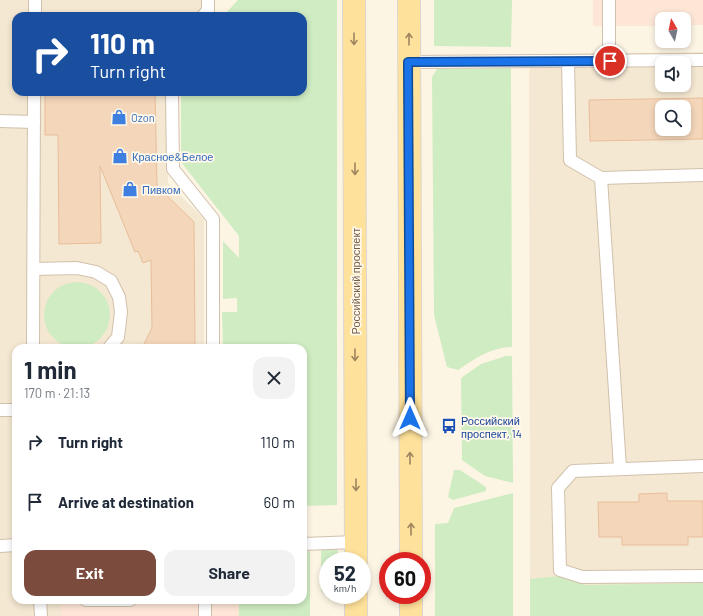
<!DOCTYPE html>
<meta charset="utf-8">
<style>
body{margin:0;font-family:Barlow,sans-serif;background:#f2f2f3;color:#1f2937;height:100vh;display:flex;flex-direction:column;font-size:15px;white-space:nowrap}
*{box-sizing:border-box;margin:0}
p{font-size:13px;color:#747a83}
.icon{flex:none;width:22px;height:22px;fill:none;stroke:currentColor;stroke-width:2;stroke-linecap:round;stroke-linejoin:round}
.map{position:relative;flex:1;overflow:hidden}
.side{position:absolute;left:12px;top:344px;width:295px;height:260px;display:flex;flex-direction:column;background:#fff;border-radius:12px;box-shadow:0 2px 6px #0003}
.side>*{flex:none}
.top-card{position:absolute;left:12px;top:12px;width:295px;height:84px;border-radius:12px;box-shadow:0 2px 6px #0003;background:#1a4fa0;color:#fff;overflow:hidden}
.needle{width:26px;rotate:351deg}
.buttons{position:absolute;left:655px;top:12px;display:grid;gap:8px}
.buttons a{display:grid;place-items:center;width:36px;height:36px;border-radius:8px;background:#fff;box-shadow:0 2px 6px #0003;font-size:20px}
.speed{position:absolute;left:319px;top:552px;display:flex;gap:8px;font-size:20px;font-weight:700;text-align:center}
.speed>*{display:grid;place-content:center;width:52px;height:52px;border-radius:50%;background:#fff;box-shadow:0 2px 6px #0003;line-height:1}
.speed small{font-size:10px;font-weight:400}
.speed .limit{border:6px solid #d22;background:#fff;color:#111}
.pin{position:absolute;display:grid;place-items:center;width:34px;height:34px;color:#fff;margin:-17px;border:2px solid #fff;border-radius:50%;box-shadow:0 1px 4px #0007}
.me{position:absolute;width:44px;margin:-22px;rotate:0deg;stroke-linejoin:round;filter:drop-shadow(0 0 3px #0008)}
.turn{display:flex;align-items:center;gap:14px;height:84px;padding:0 12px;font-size:18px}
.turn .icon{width:52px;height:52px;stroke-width:2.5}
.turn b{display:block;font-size:28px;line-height:34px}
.round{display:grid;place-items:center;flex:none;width:42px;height:42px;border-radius:12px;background:#f2f2f3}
.headline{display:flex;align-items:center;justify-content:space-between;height:68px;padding:0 12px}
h1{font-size:24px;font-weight:700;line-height:30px}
.button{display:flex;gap:8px;margin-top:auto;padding:8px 12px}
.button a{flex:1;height:46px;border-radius:12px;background:#7b4c3d;color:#fff;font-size:16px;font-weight:700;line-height:46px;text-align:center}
.button a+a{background:#f2f2f3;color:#1f2937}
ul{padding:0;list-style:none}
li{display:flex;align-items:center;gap:12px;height:60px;padding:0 12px}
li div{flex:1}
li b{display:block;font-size:15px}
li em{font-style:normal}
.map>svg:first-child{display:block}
</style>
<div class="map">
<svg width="703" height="616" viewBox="0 0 703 616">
<rect width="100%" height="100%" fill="#fdf5e4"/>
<!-- residential -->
<g fill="#f5e8d2" fill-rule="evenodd">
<polygon points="0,0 211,0 196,16 16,16 16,92 167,92 168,183 204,219 204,348 16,348 16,600 61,600 61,616 0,616"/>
<path d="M703 52V616H530L529 72 533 54ZM662 63H684V85H662ZM662 107H684V129H662Z"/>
</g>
<!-- commercial -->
<g fill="#fee6d7">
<polygon points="593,0 703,0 703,25 684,25 684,19 662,19 662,26 593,26"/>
<rect x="61" y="600" width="178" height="16"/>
</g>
<!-- green -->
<g fill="#cfecc2">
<polygon points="238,0 337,0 337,505 303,506 303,348 223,348 222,312 237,312 237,298 223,299 223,241 239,258 239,236 181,162 181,92 303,92 303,16 223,16"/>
<polygon points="434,0 512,0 511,47 434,46"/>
<path d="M511 68 512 347C492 347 474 359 458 370L447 367 434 315 432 77 437 69Z"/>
<circle cx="77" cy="315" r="33"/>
<polygon points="506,356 512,356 513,483 485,476 462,460 461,378 481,364"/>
<polygon points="454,470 460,470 486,487 486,491 453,500 448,497"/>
<polygon points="513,493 513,616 435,616 435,524 448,523 454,508"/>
<polygon points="338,546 337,561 328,561 328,597 321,591 321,547"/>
<polygon points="310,551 310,616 239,616 239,600 303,600 303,552"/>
<polygon points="559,576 586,585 703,583 703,616 530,616 530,579"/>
</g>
<!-- building -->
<g fill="#f4d6ba" stroke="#e7be9a" fill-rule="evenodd">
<polygon points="73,92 155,92 157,186 194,222 195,348 142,348 152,328 151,260 143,263 138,251 135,252 100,166 101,243 59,244 58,135 45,135 45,94 73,94"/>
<path d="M703 98V139L590 141 589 100ZM662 107H684V129H662Z"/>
<polygon points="667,493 667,501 703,501 703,537 688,537 688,545 622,545 622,537 599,537 598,502 639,502 639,494"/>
</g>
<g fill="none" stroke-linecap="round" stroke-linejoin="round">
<defs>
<g id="lane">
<polyline points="609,0 609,61"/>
<polyline points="35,16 35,0"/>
<polyline points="203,16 208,10 208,0"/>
<polyline points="568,61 570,160 601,178 620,468"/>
<polyline points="408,62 703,60"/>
<polyline points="172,92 173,169 213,219 213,348"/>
<polyline points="0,121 34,122"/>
<polyline points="601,178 703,175"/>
<polyline points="34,269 77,268 96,272 111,281 119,297 121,312 118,337 109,348"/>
<polyline points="33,348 34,92"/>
<polyline points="0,410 16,410"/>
<polyline points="703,466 573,471 558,488 560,570 582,577 703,576"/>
<polyline points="303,544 356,542"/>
<polyline points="0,546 16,545"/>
<polyline points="40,600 41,616"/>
<polyline points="86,600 130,600"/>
<polyline points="205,600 205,616"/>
</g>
<g id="primary">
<polyline points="354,0 356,561"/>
<polyline points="409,0 411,561"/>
<polyline points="356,595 356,616"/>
<polyline points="411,595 411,616"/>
</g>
</defs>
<!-- lane casing -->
<use href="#lane" stroke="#d1c0ac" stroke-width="14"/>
<!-- primary casing -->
<use href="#primary" stroke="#dcd5cf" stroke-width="24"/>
<!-- lane -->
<use href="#lane" stroke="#fff" stroke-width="12"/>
<!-- primary -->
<use href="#primary" stroke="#fee19a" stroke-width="22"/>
</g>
<!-- one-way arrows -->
<defs><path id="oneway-shaft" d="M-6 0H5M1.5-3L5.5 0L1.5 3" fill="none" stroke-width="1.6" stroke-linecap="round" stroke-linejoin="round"/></defs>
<g stroke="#a08561">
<use href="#oneway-shaft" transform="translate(354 39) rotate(90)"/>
<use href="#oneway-shaft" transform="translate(409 39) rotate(-90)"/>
<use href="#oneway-shaft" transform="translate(355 169) rotate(90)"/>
<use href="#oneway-shaft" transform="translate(355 355) rotate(90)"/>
<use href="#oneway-shaft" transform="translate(410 458) rotate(-90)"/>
<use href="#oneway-shaft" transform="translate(356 485) rotate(90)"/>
<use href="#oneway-shaft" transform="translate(411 529) rotate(-90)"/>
</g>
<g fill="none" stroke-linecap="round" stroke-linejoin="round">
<defs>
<polyline id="route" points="410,418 408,62 610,61"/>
</defs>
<!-- route casing -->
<use href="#route" stroke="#114b97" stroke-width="10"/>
<!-- route -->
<use href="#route" stroke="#1a73e8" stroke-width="7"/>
</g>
<!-- icons -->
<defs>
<symbol id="shop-bare" viewBox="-9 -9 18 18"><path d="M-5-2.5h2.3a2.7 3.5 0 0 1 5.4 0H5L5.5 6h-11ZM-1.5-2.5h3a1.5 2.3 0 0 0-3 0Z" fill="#3f7fe0" stroke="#fff9eb" stroke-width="2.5" paint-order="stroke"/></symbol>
<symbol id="bus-bare" viewBox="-9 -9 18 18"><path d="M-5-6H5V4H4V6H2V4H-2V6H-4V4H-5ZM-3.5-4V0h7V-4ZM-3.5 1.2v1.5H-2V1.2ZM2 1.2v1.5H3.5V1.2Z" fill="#1a4fb4" stroke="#fff9eb" stroke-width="2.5" paint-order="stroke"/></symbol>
</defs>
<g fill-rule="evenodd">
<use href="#shop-bare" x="108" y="106" width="22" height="22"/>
<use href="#shop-bare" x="109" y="145" width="22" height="22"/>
<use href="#shop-bare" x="119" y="178" width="22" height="22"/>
<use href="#bus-bare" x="438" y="415" width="22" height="22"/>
</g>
<g text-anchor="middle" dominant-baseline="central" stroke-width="3.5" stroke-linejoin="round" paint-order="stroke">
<!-- shop labels -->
<g font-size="11" fill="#366cbe" stroke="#fff9eb" text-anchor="start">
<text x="131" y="117">Ozon</text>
<text x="132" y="156">Красное&amp;Белое</text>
<text x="142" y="189">Пивком</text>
</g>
<!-- street labels -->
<g font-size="11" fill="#775d48" stroke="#fff9eb">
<text transform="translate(355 281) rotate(-90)">Российский проспект</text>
</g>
<!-- transit labels -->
<g font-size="11" fill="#164399" stroke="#fff9eb" text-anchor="start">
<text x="461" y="420">Российский<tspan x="461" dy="13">проспект, 14</tspan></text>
</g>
</g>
</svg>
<div class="buttons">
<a><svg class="needle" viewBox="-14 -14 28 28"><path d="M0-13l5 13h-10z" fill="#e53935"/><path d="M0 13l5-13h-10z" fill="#747a83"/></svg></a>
<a><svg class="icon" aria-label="sound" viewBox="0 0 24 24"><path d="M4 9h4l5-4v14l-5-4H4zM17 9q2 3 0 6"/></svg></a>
<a><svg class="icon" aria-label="search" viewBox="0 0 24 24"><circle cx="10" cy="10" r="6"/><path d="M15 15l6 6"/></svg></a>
</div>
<div class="speed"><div>52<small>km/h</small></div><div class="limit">60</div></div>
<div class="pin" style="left:610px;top:61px;background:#d93025"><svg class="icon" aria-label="arrive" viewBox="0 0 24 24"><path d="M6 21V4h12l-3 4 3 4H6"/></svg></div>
<svg class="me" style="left:410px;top:418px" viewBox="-20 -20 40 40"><path d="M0-17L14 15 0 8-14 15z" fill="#1a73e8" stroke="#fff" stroke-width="4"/></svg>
<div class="top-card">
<div class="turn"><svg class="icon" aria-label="right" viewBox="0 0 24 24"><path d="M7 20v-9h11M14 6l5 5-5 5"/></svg><div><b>110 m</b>Turn right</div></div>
</div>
<section class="side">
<div class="headline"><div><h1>1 min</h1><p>170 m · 21:13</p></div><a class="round"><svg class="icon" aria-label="close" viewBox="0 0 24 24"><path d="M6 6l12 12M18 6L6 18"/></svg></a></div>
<ul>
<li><svg class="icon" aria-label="right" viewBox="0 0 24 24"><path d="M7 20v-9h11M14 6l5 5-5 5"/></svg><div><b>Turn right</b></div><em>110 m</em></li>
<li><svg class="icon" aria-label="arrive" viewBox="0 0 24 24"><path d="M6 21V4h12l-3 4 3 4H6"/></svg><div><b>Arrive at destination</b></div><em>60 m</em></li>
</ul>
<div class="button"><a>Exit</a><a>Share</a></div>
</section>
</div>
